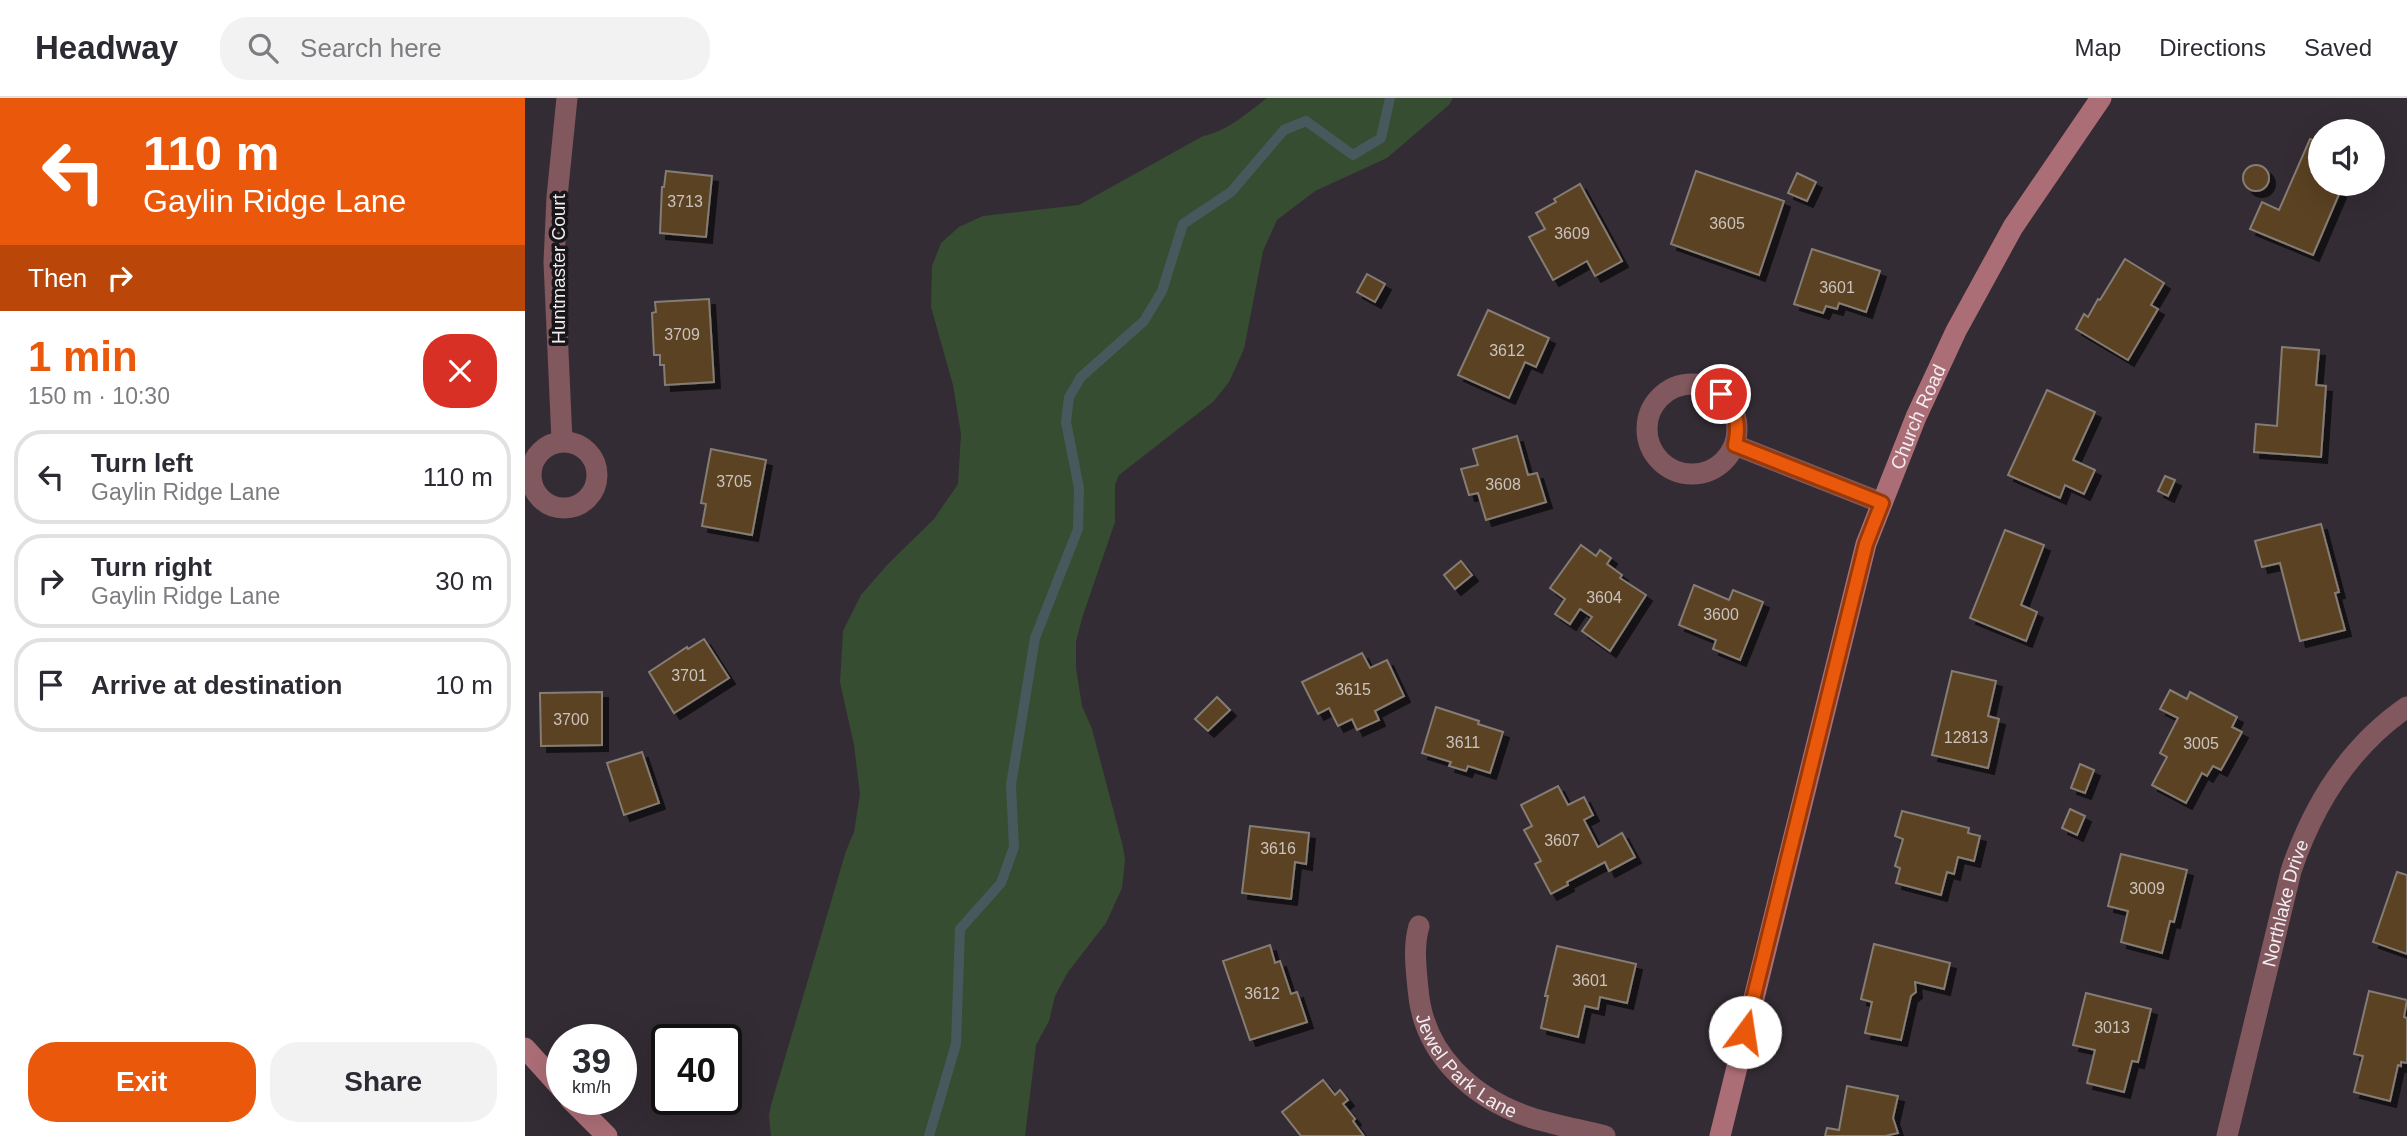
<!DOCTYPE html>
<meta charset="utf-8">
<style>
body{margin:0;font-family:Arial,sans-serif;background:#f2f2f3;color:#2b2b33;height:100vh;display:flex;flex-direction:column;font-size:26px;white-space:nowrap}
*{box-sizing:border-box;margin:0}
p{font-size:23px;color:#7c7c81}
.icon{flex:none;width:38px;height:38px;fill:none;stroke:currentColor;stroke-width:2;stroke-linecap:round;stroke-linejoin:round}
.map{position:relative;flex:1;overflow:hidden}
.sheet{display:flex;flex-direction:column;background:#fff;width:525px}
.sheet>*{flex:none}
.guide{background:#ea580c;color:#fff;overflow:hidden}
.buttons{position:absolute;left:1783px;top:21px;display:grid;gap:14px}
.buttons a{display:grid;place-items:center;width:77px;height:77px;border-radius:50%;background:#fff;box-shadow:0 7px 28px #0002;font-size:35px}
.speed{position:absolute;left:21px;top:926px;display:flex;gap:14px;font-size:35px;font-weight:700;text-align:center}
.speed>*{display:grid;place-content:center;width:91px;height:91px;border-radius:50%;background:#fff;box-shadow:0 7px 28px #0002;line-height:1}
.speed small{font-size:18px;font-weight:400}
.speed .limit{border:4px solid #111;border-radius:10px;background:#fff;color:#111}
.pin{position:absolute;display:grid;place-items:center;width:60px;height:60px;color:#fff;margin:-30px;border:4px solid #fff;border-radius:50%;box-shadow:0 2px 7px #0007}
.me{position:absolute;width:77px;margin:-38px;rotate:14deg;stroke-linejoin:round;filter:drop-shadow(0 0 5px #0008)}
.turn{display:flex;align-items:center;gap:24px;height:147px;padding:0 28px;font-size:32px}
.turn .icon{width:91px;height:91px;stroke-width:2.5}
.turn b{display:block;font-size:49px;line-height:60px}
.then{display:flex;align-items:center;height:66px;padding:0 28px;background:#0003;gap:14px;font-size:26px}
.round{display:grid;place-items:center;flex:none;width:74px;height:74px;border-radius:28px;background:#f2f2f3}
.head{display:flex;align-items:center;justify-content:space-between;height:119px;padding:0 28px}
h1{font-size:42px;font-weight:600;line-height:52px;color:#ea580c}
.cta{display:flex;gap:14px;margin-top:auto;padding:14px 28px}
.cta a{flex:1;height:80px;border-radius:28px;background:#ea580c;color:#fff;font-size:28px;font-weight:600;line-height:80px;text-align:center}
.cta a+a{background:#f2f2f3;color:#2b2b33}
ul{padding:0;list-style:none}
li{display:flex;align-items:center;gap:21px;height:94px;margin:0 14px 10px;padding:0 14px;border:4px solid #e1e1e2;border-radius:28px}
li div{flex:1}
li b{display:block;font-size:26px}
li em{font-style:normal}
header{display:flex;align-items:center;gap:42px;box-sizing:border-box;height:98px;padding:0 35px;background:#fff;border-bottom:2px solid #e1e1e2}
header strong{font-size:33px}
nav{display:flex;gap:38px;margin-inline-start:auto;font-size:24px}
.search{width:490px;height:63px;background:#f2f2f3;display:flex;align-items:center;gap:18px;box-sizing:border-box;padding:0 24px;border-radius:28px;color:#7c7c81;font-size:26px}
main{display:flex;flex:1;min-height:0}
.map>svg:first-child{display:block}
</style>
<header>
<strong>Headway</strong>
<div class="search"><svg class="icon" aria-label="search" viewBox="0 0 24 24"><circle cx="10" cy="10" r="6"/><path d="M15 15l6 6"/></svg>Search here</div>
<nav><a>Map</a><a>Directions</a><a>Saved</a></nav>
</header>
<main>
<section class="sheet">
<div class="guide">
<div class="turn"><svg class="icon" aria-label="left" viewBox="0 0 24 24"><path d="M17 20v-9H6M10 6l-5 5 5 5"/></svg><div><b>110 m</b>Gaylin Ridge Lane</div></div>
<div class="then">Then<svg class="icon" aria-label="right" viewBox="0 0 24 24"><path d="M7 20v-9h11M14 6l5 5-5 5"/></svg></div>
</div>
<div class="head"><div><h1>1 min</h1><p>150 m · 10:30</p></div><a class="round" style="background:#d93025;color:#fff"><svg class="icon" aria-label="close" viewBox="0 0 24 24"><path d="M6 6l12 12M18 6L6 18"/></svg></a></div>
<ul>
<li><svg class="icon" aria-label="left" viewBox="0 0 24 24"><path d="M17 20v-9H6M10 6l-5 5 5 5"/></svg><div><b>Turn left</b><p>Gaylin Ridge Lane</p></div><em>110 m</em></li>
<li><svg class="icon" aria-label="right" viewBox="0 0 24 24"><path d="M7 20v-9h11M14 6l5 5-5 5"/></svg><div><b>Turn right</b><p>Gaylin Ridge Lane</p></div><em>30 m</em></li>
<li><svg class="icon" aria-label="arrive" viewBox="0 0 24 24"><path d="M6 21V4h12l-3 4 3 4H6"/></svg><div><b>Arrive at destination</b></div><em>10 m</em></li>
</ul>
<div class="cta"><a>Exit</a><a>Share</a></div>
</section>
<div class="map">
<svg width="1882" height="1038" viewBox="0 0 1882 1038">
<defs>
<filter id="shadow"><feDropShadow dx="6" dy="6" stdDeviation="0" flood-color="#0009"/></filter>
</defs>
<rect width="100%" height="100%" fill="#342c34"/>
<!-- green -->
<path fill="#364d31" d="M742 0H928L924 7 862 60 790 93 752 122 738 153 719 251 704 284 689 303 594 377 590 387V424L558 517 551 543V570L557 608 567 631 598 749 600 762 597 790 581 825 543 874 530 898 524 923 511 947 500 1038H246L244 1018 246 1007 321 753 329 734 335 696 329 647 315 584 318 533 336 497 363 466 409 421 433 386 436 336 428 287 406 209 407 168 416 145 434 129 458 118 554 107 678 38C703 33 722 15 742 0Z"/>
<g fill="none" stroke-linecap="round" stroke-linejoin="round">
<!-- stream -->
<polyline stroke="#48595d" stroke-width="10" points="404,1038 431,946 435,831 476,785 489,749 486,687 510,540 553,431 554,390 541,324 544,299 556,279 619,223 637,193 658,126 706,94 759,32 781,23 828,57 856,40 865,0"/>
</g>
<!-- building -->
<g fill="#5a4222" stroke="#857d74" stroke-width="2" filter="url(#shadow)">
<polygon points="1785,41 1796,45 1796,86 1806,86 1804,89 1815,94 1788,157 1725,131 1737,104 1754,112"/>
<circle cx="1731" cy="80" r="13"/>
<polygon points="141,73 187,78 181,139 135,135 137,89 139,89"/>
<polygon points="1171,73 1259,103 1234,177 1146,146"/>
<polygon points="1272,75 1291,84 1282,103 1263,95"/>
<polygon points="1055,86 1097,163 1070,178 1062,163 1028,182 1004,139 1020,131 1011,115 1031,104 1029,101"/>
<polygon points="1287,151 1355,173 1341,214 1314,205 1312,211 1301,208 1298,215 1269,206"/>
<polygon points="1600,161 1639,185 1626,207 1633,211 1603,262 1551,231 1559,216 1563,219 1573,201 1575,202"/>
<polygon points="842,176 860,186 850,204 832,194"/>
<polygon points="184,201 189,284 140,287 139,267 135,267 135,257 129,257 127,215 131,214 130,204"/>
<polygon points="963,212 1024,240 1011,269 1000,264 984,300 933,277"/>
<polygon points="1757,249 1794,252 1791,287 1801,288 1796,359 1729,354 1731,326 1752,328"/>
<polygon points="1522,292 1570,314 1548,362 1570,372 1559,396 1540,387 1535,400 1483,377"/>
<polygon points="992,338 1003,377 1012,375 1021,404 961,422 953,395 944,397 936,371 953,367 948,351"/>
<polygon points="186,351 241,362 227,437 177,428 181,406 176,405"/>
<polygon points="1640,378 1650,382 1643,398 1633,393"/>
<polygon points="1796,426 1814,494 1810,495 1820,532 1775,543 1755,465 1737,469 1730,443"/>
<polygon points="1480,432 1519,447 1496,507 1512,514 1501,543 1445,520"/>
<polygon points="1056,447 1071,458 1075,452 1086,460 1082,466 1097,477 1095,480 1121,497 1085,553 1057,533 1067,519 1055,511 1045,526 1030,516 1040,501 1025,490"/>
<polygon points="936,463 947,477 930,491 919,477"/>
<polygon points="1169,487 1204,502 1208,492 1238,504 1215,562 1188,551 1191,542 1154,527"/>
<polygon points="179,541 204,580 149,615 124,574 162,549 163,551"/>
<polygon points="837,555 845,570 862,562 879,598 850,613 854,622 832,632 827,621 813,628 804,610 793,616 777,584"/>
<polygon points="1427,573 1471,583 1463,618 1474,621 1463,670 1407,657"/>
<polygon points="1645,592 1662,601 1665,594 1712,619 1707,629 1717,634 1696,672 1688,668 1682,678 1677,675 1661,705 1627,687 1642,659 1635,655 1653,620 1635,611"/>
<polygon points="77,594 77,647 16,648 15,595"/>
<polygon points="692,599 705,612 683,633 670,621"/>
<polygon points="911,609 954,623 953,626 978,634 965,675 943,668 941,673 924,668 926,664 897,655"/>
<polygon points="117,654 134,705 99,717 82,665"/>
<polygon points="1555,666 1569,672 1560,695 1546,690"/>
<polygon points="1033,688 1043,707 1059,699 1068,717 1059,722 1073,749 1097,735 1110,759 1084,773 1080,764 1042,784 1043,787 1026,796 1010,766 1016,763 999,732 1007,728 996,707"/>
<polygon points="1545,711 1560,718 1552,737 1537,730"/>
<polygon points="1377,713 1444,730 1443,735 1455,738 1449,763 1433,759 1429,776 1422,774 1416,797 1371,785 1375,770 1370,768 1378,741 1370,738"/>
<polygon points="725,728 784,735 781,766 770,764 766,801 717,795"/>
<polygon points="1596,756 1662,772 1649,824 1645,823 1637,855 1596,844 1603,813 1583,808"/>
<polygon points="1872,774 1882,777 1882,856 1848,844"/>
<polygon points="1349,846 1425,865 1419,891 1390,884 1391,894 1386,898 1376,942 1340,935 1347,904 1336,901"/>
<polygon points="745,847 750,865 755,863 766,896 772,894 782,924 725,942 698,863"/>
<polygon points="1032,848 1111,866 1102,905 1075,899 1073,911 1060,908 1053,939 1016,930 1023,898 1020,898"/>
<polygon points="1844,893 1882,902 1879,919 1882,920 1882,965 1876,964 1876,968 1873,967 1865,1003 1829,994 1838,958 1829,956"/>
<polygon points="1561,895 1626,911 1613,964 1607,963 1599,994 1562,985 1570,952 1548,947"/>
<polygon points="798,982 810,997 815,992 823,1002 818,1006 830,1021 828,1023 839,1038 776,1038 757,1014"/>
<polygon points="1322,988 1373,998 1368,1020 1373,1035 1360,1038 1300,1038 1302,1030 1314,1032"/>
</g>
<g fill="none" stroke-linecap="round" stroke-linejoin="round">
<!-- street -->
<g stroke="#80585d" stroke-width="21">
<circle cx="1167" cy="331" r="45"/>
<polyline points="37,343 29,164 32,99 42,0"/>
<circle cx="39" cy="377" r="33"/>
<polyline points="1210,347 1357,405"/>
<path id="s1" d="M894 828C888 849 891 869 893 891 898 956 947 1000 1007 1020 1031 1027 1056 1032 1080 1038"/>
<path id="s2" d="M1702 1038 1766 773C1788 707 1824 649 1882 609"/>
</g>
<!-- secondary -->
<g stroke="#ac6e76" stroke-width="21">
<polyline points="0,950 37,991"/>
<polyline points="45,1001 82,1038"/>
<path id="s3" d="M1195 1038 1341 446 1391 319 1431 233 1488 129 1576 0"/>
</g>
</g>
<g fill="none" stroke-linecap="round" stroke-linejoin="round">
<defs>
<path id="route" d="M1196 296C1211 312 1215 326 1210 347L1357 405 1341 446 1220 934"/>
</defs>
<!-- route casing -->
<use href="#route" stroke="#983908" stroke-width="18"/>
<!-- route -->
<use href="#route" stroke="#ea580c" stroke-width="12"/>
</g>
<g text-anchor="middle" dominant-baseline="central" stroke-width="7" stroke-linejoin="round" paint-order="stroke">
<!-- number labels -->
<g font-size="16" fill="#cbc2bd">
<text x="160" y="103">3713</text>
<text x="1202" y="125">3605</text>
<text x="1047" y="135">3609</text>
<text x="1312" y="189">3601</text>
<text x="157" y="236">3709</text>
<text x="982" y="252">3612</text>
<text x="209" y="383">3705</text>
<text x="978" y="386">3608</text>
<text x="1079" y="499">3604</text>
<text x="1196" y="516">3600</text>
<text x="164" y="577">3701</text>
<text x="828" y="591">3615</text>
<text x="46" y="621">3700</text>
<text x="1441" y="639">12813</text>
<text x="938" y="644">3611</text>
<text x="1676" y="645">3005</text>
<text x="1037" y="742">3607</text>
<text x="753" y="750">3616</text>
<text x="1622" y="790">3009</text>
<text x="1065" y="882">3601</text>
<text x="737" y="895">3612</text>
<text x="1587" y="929">3013</text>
</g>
<!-- street labels -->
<g font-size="19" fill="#f1ecf1" stroke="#191619">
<text transform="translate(33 171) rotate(-90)">Huntmaster Court</text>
<text stroke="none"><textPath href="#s3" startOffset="747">Church Road</textPath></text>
<text stroke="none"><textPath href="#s2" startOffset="240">Northlake Drive</textPath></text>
<text stroke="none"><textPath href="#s1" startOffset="159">Jewel Park Lane</textPath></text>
</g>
</g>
</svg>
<div class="buttons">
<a><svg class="icon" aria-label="sound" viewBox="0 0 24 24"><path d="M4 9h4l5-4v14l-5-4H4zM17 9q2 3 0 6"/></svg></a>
</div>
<div class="speed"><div>39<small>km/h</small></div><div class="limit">40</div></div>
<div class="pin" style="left:1196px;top:296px;background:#d93025"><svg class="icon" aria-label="arrive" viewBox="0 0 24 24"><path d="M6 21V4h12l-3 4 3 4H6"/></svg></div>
<svg class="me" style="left:1220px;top:934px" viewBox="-20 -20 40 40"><circle r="19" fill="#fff"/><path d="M0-13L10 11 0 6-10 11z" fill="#ea580c"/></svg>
</div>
</main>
